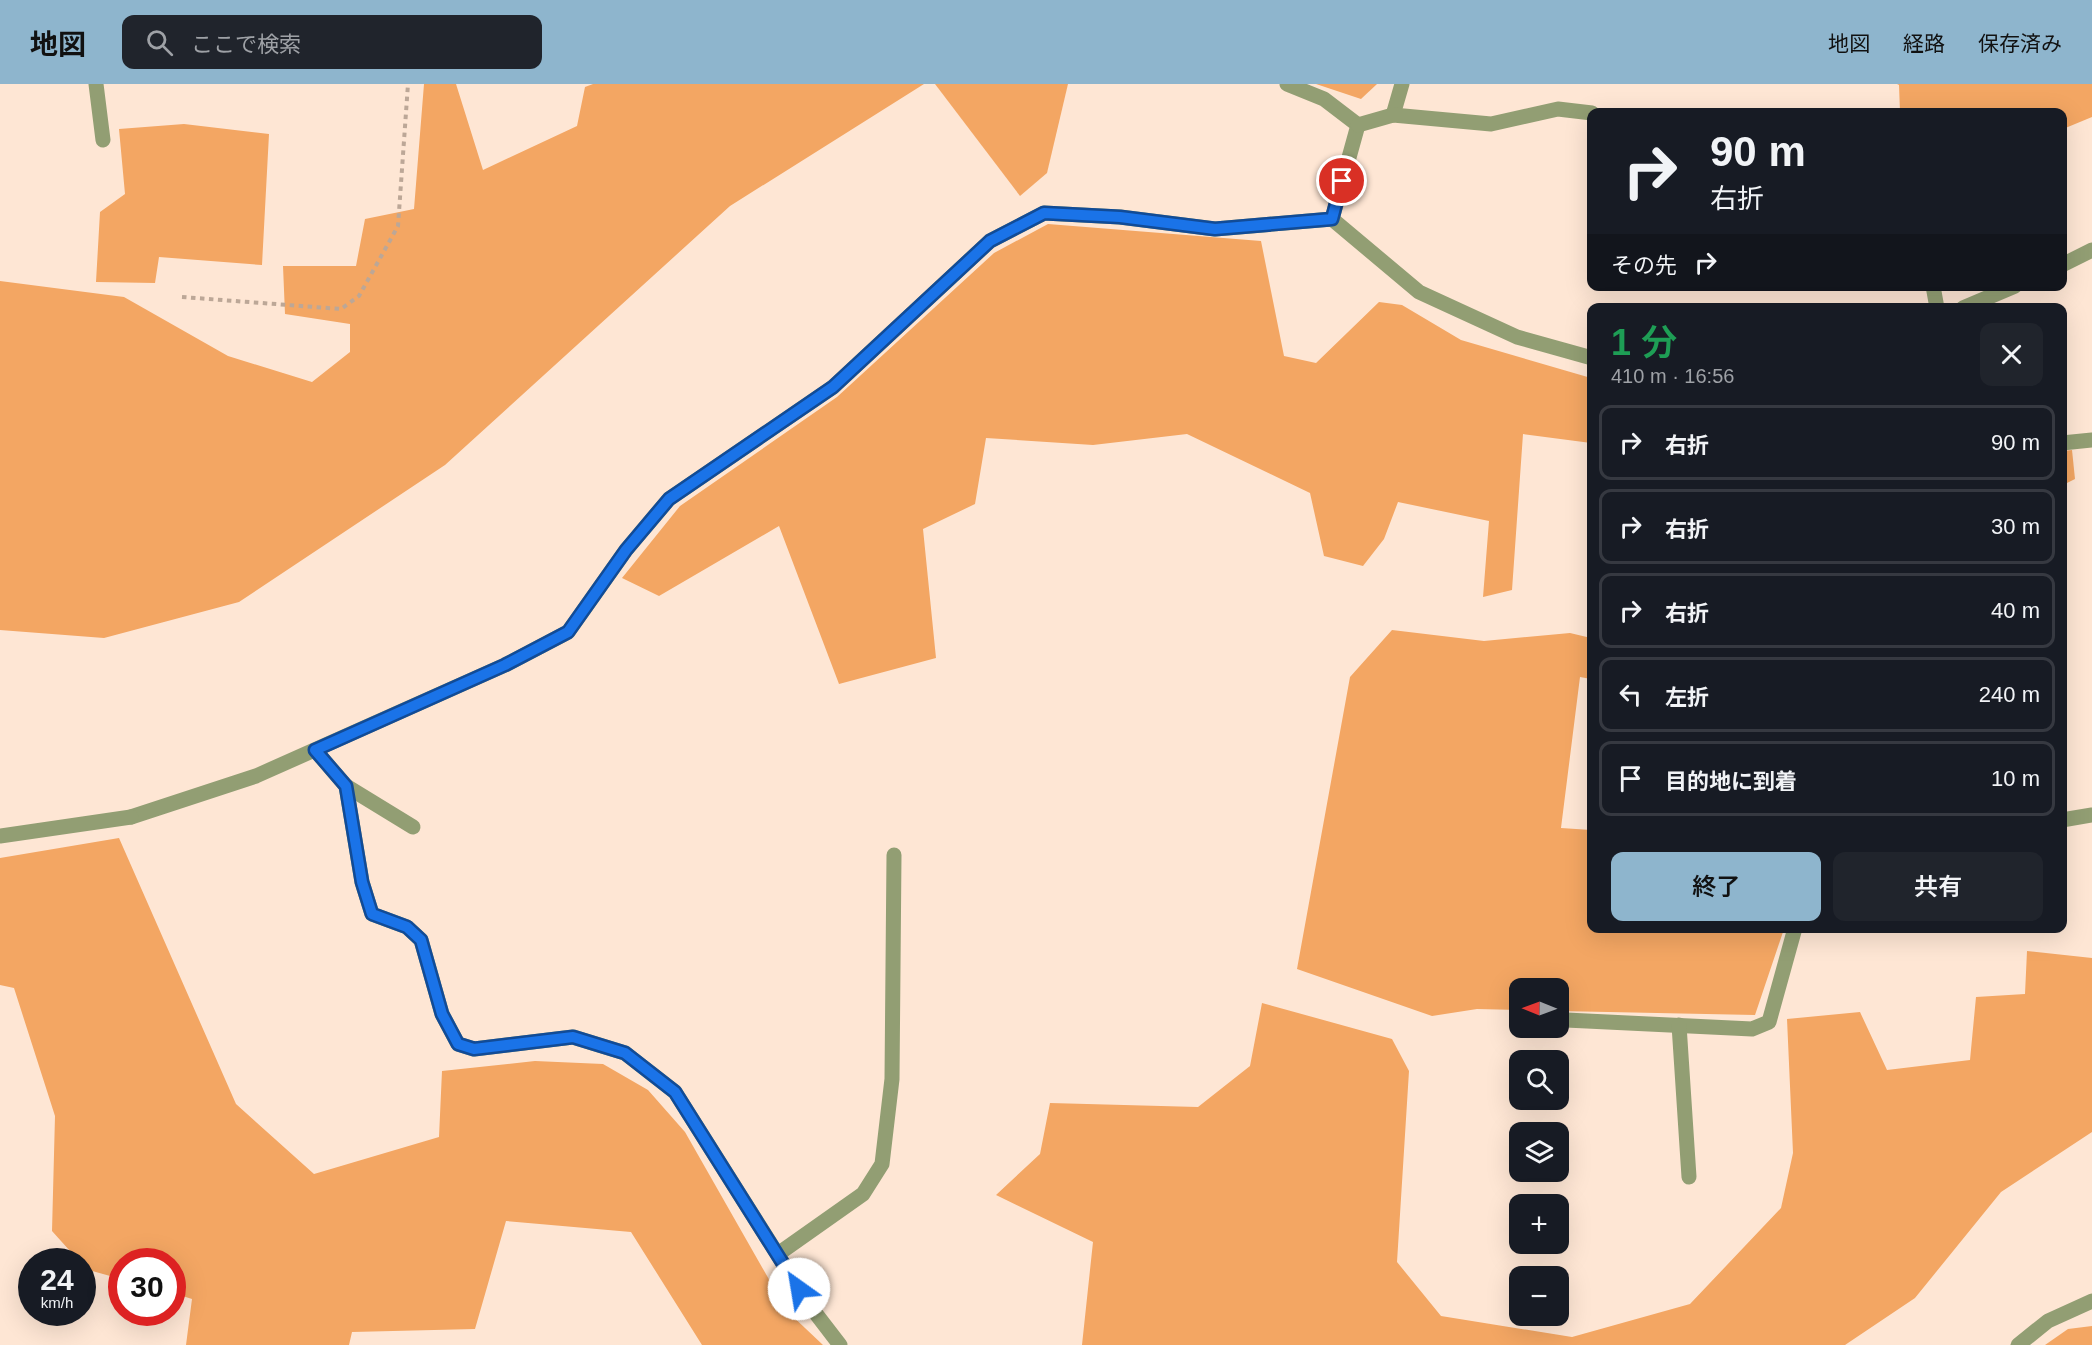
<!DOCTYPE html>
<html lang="ja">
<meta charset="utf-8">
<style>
body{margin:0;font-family:Helvetica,"Noto Sans JP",sans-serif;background:#20242c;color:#f1f3f6;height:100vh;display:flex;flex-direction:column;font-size:22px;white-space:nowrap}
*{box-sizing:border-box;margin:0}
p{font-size:20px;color:#9ea1a6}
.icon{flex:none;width:33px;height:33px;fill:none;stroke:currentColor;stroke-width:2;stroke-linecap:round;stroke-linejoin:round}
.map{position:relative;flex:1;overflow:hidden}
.sheet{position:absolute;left:1587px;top:219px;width:480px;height:630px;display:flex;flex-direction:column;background:#171b24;border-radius:12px;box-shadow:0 6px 24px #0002}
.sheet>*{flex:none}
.guide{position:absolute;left:1587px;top:24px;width:480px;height:183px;border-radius:12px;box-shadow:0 6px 24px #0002;background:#171b24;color:#f1f3f6;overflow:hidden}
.needle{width:39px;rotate:271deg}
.tools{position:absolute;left:1509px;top:894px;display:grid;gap:12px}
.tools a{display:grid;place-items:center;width:60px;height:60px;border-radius:12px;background:#171b24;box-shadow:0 6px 24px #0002;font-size:30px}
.speed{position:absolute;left:18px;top:1164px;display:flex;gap:12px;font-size:30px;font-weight:700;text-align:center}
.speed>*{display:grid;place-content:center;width:78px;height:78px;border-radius:50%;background:#171b24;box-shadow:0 6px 24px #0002;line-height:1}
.speed small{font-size:15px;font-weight:400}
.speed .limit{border:9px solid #d22;background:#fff;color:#111}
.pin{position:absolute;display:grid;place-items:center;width:51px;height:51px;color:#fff;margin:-26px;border:3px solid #fff;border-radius:50%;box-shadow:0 2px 6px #0007}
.me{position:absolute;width:66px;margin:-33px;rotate:328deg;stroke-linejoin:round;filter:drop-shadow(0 0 4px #0008)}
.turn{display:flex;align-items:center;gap:21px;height:126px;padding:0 24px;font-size:27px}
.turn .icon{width:78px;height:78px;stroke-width:2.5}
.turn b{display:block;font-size:42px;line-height:51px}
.then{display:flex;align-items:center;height:57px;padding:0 24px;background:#0003;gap:12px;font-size:22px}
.round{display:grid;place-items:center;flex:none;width:63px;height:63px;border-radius:12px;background:#20242c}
.summary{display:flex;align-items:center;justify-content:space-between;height:102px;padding:0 24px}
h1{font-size:36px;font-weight:600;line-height:45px;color:#1e9e55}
.button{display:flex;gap:12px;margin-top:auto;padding:12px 24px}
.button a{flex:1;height:69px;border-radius:12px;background:#8eb5cd;color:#111;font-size:24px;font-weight:600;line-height:69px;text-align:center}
.button a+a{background:#20242c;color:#f1f3f6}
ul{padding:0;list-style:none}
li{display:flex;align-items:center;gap:18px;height:75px;margin:0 12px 9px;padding:0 12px;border:3px solid #363941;border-radius:12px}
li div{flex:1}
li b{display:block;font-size:22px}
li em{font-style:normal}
header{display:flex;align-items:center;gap:36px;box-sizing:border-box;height:84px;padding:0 30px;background:#8eb5cd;color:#111}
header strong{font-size:28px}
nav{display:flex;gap:33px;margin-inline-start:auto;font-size:21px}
.search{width:420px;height:54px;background:#20242c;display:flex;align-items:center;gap:15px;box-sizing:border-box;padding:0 21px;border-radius:12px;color:#9ea1a6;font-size:22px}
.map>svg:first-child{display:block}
</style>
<header>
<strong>地図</strong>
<div class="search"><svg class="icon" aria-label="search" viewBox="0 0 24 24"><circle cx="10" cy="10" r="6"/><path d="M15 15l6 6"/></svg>ここで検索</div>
<nav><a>地図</a><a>経路</a><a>保存済み</a></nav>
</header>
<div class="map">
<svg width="2092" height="1261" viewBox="0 0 2092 1261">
<rect width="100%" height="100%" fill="#fee6d4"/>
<!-- green -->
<g fill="#f3a663">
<polygon points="424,0 456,0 483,86 577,42 585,3 593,0 924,0 730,122 445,381 239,518 104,554 0,546 0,197 124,213 228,272 312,298 350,268 350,240 285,230 283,182 356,182 365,135 414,125"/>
<polygon points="935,0 1068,0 1047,89 1020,112"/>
<polygon points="1316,0 1377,0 1361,15"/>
<polygon points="1897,0 2092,0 2092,33 2063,45 2062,28 1900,28 1899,1"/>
<polygon points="184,40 269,50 262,181 159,173 155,199 96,198 100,128 125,110 119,45"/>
<polygon points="1048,140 1261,157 1284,272 1316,279 1379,218 1402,221 1461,256 1591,294 1591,359 1523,350 1512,506 1483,513 1489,437 1398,418 1384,455 1363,482 1324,472 1310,409 1187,350 1093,361 986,354 975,420 923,445 936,574 839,600 779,442 659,512 622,494 680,422 837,313 994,169"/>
<polygon points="2072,366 2075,395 2063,401 2063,367"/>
<polygon points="1392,546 1484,557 1570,549 1591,554 1591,595 1580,593 1561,744 1591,746 1592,844 1784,845 1755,931 1559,927 1558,904 1520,904 1519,926 1477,925 1432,932 1297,885 1350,593"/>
<polygon points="119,754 236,1020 314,1090 439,1053 442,987 535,977 603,980 648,1006 685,1048 787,1227 823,1261 702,1261 631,1148 506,1137 475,1245 352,1248 349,1261 186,1261 192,1215 173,1209 172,1178 122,1178 121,1195 85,1185 82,1178 79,1177 52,1147 55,1032 14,904 0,901 0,774"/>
<polygon points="2027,867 2092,874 2092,1048 2001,1108 1915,1214 1845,1261 1082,1261 1093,1158 996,1111 1040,1070 1050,1019 1198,1023 1250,982 1262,919 1392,955 1409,987 1397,1178 1441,1232 1572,1253 1690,1220 1781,1124 1793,1069 1787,935 1860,928 1887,986 1970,976 1976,913 2025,910"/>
<polygon points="2092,1242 2092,1261 2045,1261 2068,1245"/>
</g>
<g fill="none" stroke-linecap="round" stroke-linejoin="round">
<!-- path -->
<polyline stroke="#bca797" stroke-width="4" stroke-dasharray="4.5 4.5" stroke-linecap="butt" points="182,213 341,225 359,212 398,142 408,0"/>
<!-- minor -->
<g stroke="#929e73" stroke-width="15">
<polyline points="96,0 103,56"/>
<polyline points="1287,0 1324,15 1358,41 1332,135"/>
<polyline points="1393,31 1402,0"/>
<polyline points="1358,41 1393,31 1491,40 1558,25 1592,29"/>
<polyline points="2062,181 2092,166"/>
<polyline points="1933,202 1937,224"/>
<polyline points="1963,224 2015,202"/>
<polyline points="2062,359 2092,356"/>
<polyline points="315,666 346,702 362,798 372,830 407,843 421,856 442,930 458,960 474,965 573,953 625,969 675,1008 810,1222 840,1261"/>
<polyline points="346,702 413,743"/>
<polyline points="131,733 256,692 505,581 568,548 626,466 669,415 833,303 990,157 1044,129 1120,133 1215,145 1332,135 1419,208 1517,253 1592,274"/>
<polyline points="2062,736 2092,731"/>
<polyline points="1566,936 1752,945 1769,938 1795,844"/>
<polyline points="1679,941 1689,1093"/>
<polyline points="778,1170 863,1110 882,1080 892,995 894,771"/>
<polyline points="2018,1261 2048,1237 2092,1217"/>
</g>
<!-- tertiary -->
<polyline stroke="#929e73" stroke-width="15" points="0,752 131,733"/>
</g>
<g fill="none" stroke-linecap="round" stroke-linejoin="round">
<defs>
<polyline id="route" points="799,1205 675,1008 625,969 573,953 474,965 458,960 442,930 421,856 407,843 372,830 362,798 346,702 315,666 505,581 568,548 626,466 669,415 833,303 990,157 1044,129 1120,133 1215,145 1332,135 1342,97"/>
</defs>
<!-- route casing -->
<use href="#route" stroke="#114b97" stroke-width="15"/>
<!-- route -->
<use href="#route" stroke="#1a73e8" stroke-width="10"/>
</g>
</svg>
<div class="tools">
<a><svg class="needle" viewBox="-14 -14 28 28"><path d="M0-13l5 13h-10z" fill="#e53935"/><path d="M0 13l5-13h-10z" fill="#9ea1a6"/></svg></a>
<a><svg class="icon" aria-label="search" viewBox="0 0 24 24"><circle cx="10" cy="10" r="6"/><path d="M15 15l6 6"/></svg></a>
<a><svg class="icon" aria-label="layers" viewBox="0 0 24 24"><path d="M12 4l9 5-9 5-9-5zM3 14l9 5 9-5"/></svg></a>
<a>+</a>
<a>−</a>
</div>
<div class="speed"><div>24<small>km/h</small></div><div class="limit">30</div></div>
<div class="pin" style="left:1342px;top:97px;background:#d93025"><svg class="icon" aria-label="arrive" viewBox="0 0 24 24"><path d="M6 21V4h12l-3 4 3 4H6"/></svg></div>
<svg class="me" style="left:799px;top:1205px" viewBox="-20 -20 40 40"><circle r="19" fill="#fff"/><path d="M0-13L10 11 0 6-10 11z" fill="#1a73e8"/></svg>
<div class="guide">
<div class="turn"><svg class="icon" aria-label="right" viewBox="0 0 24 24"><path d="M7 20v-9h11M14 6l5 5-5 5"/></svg><div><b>90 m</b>右折</div></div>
<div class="then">その先<svg class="icon" aria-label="right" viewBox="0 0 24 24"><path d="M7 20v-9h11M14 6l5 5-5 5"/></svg></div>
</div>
<section class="sheet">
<div class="summary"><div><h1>1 分</h1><p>410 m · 16:56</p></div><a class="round"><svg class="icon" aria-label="close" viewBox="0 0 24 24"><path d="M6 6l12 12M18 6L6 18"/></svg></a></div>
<ul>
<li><svg class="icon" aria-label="right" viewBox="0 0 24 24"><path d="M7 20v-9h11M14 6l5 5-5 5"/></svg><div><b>右折</b></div><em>90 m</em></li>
<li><svg class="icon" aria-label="right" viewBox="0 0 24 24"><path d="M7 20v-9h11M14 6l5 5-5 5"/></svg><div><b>右折</b></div><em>30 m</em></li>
<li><svg class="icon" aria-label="right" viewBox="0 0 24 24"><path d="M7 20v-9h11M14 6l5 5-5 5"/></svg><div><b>右折</b></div><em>40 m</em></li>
<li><svg class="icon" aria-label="left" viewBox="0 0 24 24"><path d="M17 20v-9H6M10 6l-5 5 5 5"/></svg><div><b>左折</b></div><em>240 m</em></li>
<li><svg class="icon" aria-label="arrive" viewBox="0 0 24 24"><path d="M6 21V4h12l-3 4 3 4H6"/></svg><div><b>目的地に到着</b></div><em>10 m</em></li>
</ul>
<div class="button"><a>終了</a><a>共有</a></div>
</section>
</div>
